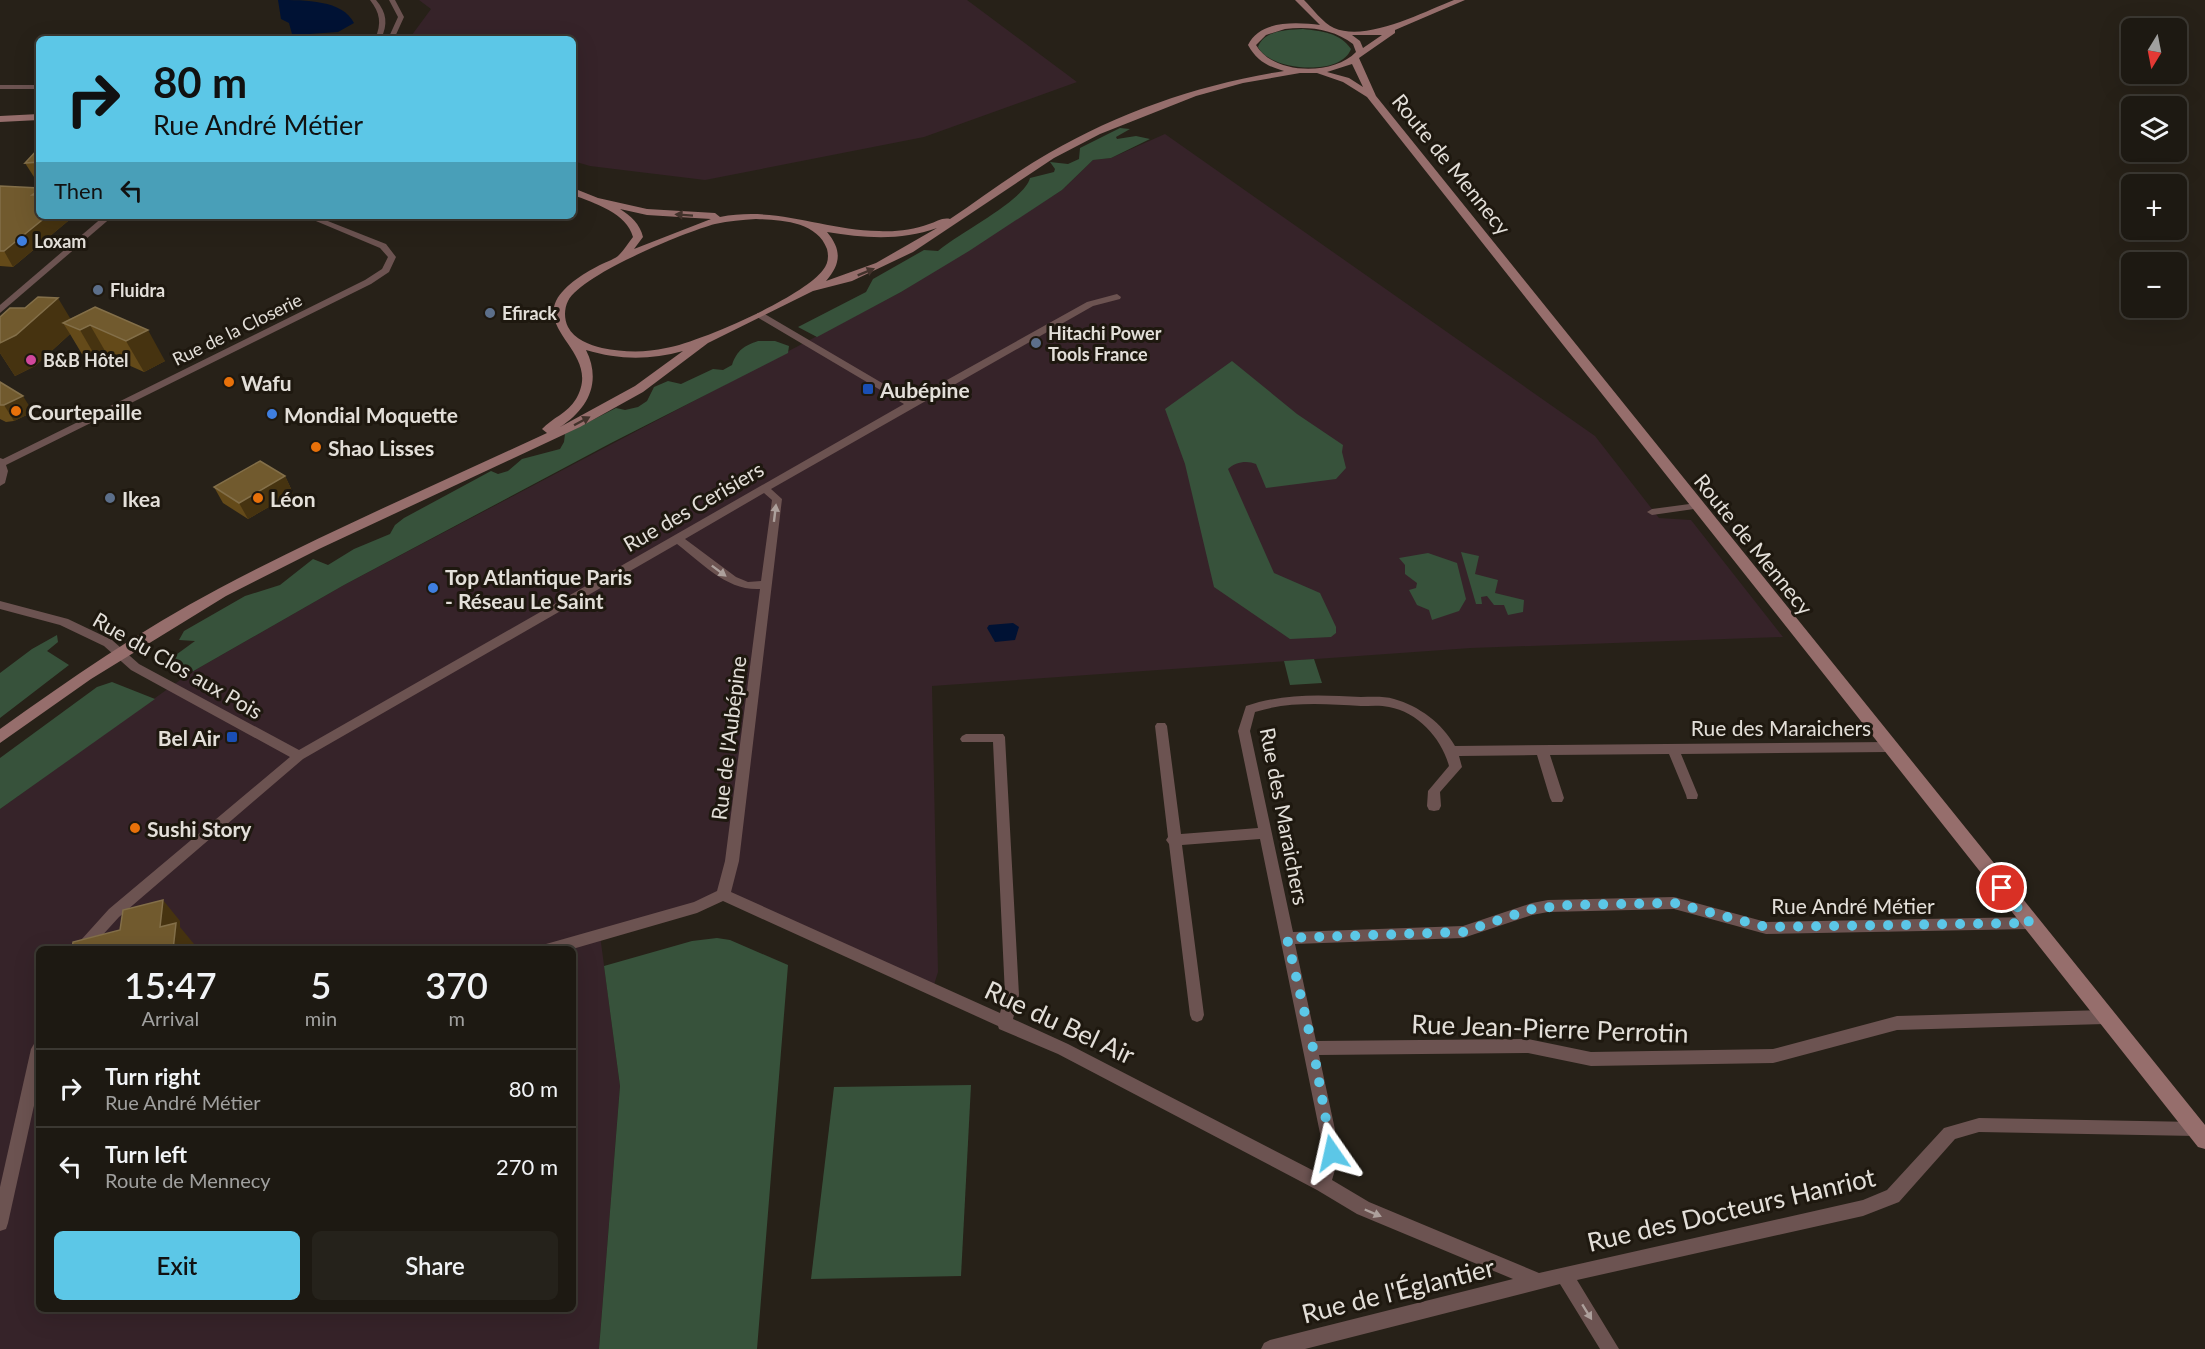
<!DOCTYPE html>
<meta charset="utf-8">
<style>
body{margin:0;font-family:Lato,sans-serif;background:#25221b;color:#f1f3f6;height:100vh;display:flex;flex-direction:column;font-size:22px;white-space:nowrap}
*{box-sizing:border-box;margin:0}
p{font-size:20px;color:#a0a09f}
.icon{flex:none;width:33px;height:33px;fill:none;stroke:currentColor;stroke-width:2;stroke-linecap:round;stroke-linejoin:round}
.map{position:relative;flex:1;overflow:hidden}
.drawer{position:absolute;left:36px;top:946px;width:540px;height:366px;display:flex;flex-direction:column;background:#1d1912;border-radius:9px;box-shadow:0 6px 24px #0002,0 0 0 2px #3b3832}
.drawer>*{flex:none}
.banner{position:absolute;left:36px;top:36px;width:540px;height:183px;border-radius:9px;box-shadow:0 6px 24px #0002,0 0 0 2px #3b3832;background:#5cc7e7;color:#111;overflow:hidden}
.needle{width:39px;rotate:190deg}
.fabs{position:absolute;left:2121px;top:18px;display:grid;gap:12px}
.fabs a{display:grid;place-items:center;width:66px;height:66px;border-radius:9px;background:#1d1912;box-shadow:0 6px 24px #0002,0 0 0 2px #3b3832;font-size:30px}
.pin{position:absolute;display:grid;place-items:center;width:51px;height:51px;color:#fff;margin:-26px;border:3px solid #fff;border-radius:50%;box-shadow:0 2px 6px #0007}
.me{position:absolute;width:66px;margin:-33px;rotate:349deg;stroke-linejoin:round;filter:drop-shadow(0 0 4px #0008)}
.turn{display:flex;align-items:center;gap:21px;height:126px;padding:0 18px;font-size:27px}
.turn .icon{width:78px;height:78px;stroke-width:2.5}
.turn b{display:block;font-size:42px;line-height:51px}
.then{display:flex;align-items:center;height:57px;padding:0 18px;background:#0003;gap:12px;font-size:22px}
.eta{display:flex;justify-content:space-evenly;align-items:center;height:102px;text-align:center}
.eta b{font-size:36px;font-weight:600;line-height:42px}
.action{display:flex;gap:12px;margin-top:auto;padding:12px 18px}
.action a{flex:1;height:69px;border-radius:9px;background:#5cc7e7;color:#111;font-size:24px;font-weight:600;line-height:69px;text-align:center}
.action a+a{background:#25221b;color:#f1f3f6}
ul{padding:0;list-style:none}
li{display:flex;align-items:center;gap:18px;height:78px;padding:0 18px;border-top:2px solid #3b3832}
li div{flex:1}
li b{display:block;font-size:22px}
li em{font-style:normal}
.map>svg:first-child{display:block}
</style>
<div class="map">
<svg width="2205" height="1349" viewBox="0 0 2205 1349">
<rect width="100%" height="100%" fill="#272118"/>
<!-- industrial -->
<g fill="#362329" fill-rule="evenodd">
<polygon points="419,0 967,0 1077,82 924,137 705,180 590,166 573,161 573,39 409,39 431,9"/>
<path d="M1165 134 1595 436 1659 518 1691 520 1783 637 1471 648 932 686 938 972 932 991 723 895 600 935 620 1086 599 1349H0V809L190 673 344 585 901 292 1062 190 1093 160 1111 158ZM39 950H573V1310H39Z"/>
</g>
<!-- green -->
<g fill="#37523b">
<path d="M1303 29C1321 31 1341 33 1351 49 1341 77 1270 71 1258 47 1265 30 1286 30 1303 29Z"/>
<path d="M1120 128 1130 129 1116 137 1117 139 1136 136 1150 139 1111 158 1093 160 1062 190 969 251 901 292 817 337 798 327 866 292 873 279 924 250 938 251C957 234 1025 200 1030 178L1054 172 1055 169 1050 162 1068 164 1079 159 1080 148Z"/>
<path d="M758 341H775L789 346 788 353 611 443 344 585 190 673 174 667 172 662 173 657 195 641 179 640 184 631 245 596 280 585 313 559 328 565 354 549 390 534 395 525 404 518 491 471 498 474 508 471 522 459 560 449 564 442 565 434 616 408 625 410 638 407 647 401 654 387 668 381 681 384 713 369 723 370 732 365C737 350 744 346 758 341Z"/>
<path d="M1232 361 1297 414 1343 445 1342 452 1346 468 1336 479 1266 488 1256 464C1247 460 1235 462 1228 469L1274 573 1320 593 1336 627V633L1331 637 1290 639 1214 587 1185 464 1165 409Z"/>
<polygon points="1461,552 1479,556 1475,574 1498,580 1495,593 1524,600 1523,612 1508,615 1504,605 1494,605 1487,596 1481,597 1482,604 1476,604"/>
<polygon points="1428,553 1457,563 1466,599 1459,611 1432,620 1429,610 1417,605 1409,590 1416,588 1417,583 1405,574 1405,565 1399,558"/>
<polygon points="57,635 58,642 47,651 69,665 0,718 0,673 32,649"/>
<polygon points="1314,659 1322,683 1290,685 1284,661"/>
<polygon points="112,682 155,699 0,809 0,758 97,687"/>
<polygon points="717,938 730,940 788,965 757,1349 599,1349 620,1086 604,966 692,941"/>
<polygon points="971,1085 961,1276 811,1279 834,1087"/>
</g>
<!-- water -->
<g fill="#001234">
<path d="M278 0C305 0 343 0 354 23L338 32 295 35 292 34 289 23 281 19Z"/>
<polygon points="1013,623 1019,627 1015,640 995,642 987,628 989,625"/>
</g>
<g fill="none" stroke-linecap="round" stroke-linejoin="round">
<!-- street -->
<g fill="#6c5351" fill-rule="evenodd">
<path d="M370 0H376C387 13 388 24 381 39H375C382 23 380 13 370 0Z"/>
<polygon points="389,0 395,0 404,17 394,39 388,39 398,17"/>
<rect x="0" y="85" width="39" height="4"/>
<polygon points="104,216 113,216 0,313 0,305"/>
<polygon points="304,216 315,216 386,244 396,257 389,272 371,284 6,465 8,471 5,483 0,486 0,458 3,459 365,280 382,269 388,257 380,248"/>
<path d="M1117 294 1121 297 1120 299 1093 306 771 489 782 499 739 861 731 892 1000 1013 1005 995 993 742H962L960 739 962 736 966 734H1003L1005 737 1019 995 1013 1019 1068 1044 1318 1173 1324 1153 1260 839 1182 845 1204 1015 1202 1020 1197 1022 1192 1020 1190 1015 1169 844 1166 840 1168 837 1155 726 1157 723H1165L1167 726 1181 834 1258 828 1238 731 1246 706C1284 693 1321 695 1361 697 1372 697 1384 696 1394 699 1419 706 1442 723 1455 746L1889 742 1893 744 1895 747 1893 750 1889 752 1681 754 1698 795 1697 799H1687L1686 795 1669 754 1550 755 1564 798 1562 802H1552L1550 798 1537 755 1459 756 1462 767 1440 792 1441 806 1439 810 1434 811 1429 810 1427 806 1428 791 1449 766C1442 739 1418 712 1389 707 1381 705 1370 706 1361 706 1326 704 1289 701 1255 712L1250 731 1293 932 1463 926 1532 903 1548 900 1674 897 1766 922 2030 917 2035 919 2037 923 2035 927 2030 929 1766 934 1674 909 1548 912 1532 915 1463 938 1295 944 1316 1041 1528 1039 1591 1052 1773 1049 1897 1016 2105 1010 2110 1012 2112 1017 2110 1022 2105 1024 1897 1030 1773 1063 1591 1066 1528 1053 1319 1055 1340 1153 1332 1180 1369 1202 1539 1273 1863 1200 1887 1190 1944 1128 1979 1118 2196 1122 2202 1124 2204 1129 2202 1134 2196 1136 1979 1132 1955 1139 1899 1202 1863 1216 1577 1280 1619 1349H1600L1560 1284 1305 1349H1261L1264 1343 1270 1340 1513 1279 1357 1214 1317 1190 1058 1054 999 1029 998 1026 723 901 697 913 569 950H539L541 946 546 944 694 902 717 891 725 861 760 589C727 591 702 563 677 544L303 759 119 917 89 950H72L109 909 290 757 131 670 104 646 60 625 0 609V601L68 619 112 640 139 664 299 750 904 404 757 317V313H763L911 400 1087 302ZM764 493 772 500 761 581 748 582 736 577 685 539Z"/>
<polygon points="1697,503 1702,506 1701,508 1652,515 1647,512 1652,509"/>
<polygon points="39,1042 39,1083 8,1223 6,1229 0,1231 0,1187 31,1049 34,1044"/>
</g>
<!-- secondary -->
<g fill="#966e6c" fill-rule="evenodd">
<path d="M1295 0H1304C1312 8 1323 23 1334 28 1367 42 1423 12 1454 0H1465L1395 30V33L1359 58 1376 96 2205 1125V1149L2198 1147 1367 97 1343 82 1317 73H1300L1243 83 1196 96 1100 134 1054 158 913 252 852 281 813 291 708 343 643 392 580 427 319 549 226 596 91 679 0 743V729C70 679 142 629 218 589 326 532 437 484 547 433L542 429C552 418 568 413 576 399 601 356 541 334 556 301 565 284 586 272 602 264 608 261 615 259 619 255 624 250 628 243 633 237 627 213 594 203 573 195V188L598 198 647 209 715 213 720 217C778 206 822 230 879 231 895 232 913 230 929 224 936 222 943 217 950 219 983 197 1014 173 1049 153 1122 111 1201 84 1284 71 1267 66 1257 61 1248 45 1260 20 1296 22 1320 25ZM1285 29C1308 26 1334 29 1353 44L1356 52C1333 76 1273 75 1256 45L1266 35ZM1352 35H1382L1363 48 1360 41ZM1352 64 1363 87 1349 78 1327 72ZM620 209 647 215 711 219 634 249 643 237C640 224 631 216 620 209ZM756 219C780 220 817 221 827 249 829 257 828 264 823 270 803 297 700 342 666 348 644 353 623 352 602 348 590 345 574 339 568 327 564 319 564 309 568 301 582 274 685 232 715 224 729 221 742 220 756 219ZM937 228 876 263 826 281C841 264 842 250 827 232 864 238 901 241 937 228ZM586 350C619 360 650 360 683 351L635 386 560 427C588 409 602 382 586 350Z"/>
<polygon points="39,114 39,120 0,122 0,116"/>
</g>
</g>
<!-- wall -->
<g fill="#644a19">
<polygon points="39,148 39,177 34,177 25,163"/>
<polygon points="0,186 39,216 74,216 13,267 0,266"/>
<polygon points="95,307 165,361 144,372 108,356 98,361 82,354 70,334 35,366 15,376 0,353 0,317 70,319"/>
<polygon points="0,382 33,412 14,421 6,422 0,419"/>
<polygon points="285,476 293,493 248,519 223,503 214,487"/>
</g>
<!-- shaded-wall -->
<g fill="#463310">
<polygon points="39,190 39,207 32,195"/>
<polygon points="47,216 74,216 13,267 4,251"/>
<polygon points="58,298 76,328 63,323 70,334 35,366 15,376 0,353 0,343"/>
<polygon points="90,325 108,356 98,361 80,330"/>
<polygon points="148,330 165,361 144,372 126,341"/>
<polygon points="23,396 33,412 14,421 4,405"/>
<polygon points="285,476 293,493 248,519 239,503"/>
<polygon points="163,900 180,921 180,927 194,944 193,950 173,950 160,927"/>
</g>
<!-- building -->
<g fill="#715a2e" stroke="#836f49" stroke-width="1.5">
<polygon points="39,148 39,162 25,163"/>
<polygon points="0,186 39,188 39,190 32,195 39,195 39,216 47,216 4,251 0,251"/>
<polygon points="38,297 58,298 16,335 0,343 0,317 10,308 25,308"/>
<polygon points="95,307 148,330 126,341 90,325 80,330 63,323"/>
<polygon points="0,382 23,396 4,405 0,405"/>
<polygon points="260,461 285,476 239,503 214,487"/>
<polygon points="163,900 160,927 176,923 173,950 72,950 73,942 120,930 123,910"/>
</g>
<!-- one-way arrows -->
<defs><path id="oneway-solid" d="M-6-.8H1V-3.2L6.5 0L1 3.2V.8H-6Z" transform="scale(1.5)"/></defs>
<g fill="#42322b">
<use href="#oneway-solid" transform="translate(684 215) rotate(-176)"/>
<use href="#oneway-solid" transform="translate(866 272) rotate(-22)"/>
<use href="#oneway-solid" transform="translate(582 421) rotate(-28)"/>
</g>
<g fill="#ada09c">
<use href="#oneway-solid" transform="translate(775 513) rotate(-83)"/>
<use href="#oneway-solid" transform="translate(719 571) rotate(37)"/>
<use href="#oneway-solid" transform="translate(1373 1213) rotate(23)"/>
<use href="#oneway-solid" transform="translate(1587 1312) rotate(58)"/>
</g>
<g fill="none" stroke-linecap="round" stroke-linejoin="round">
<!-- route -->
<polyline stroke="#5cc7e7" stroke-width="10" stroke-dasharray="0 18" points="1332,1153 1313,1048 1287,938 1463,932 1532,909 1569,905 1674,903 1766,927 2030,923 2002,888"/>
</g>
<!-- markers -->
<g fill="#3f7fe0" stroke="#1e180f" stroke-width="2">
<circle cx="22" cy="241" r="6"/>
<circle cx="272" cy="414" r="6"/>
<circle cx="433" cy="588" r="6"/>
</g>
<g fill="#5c6f8a" stroke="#1e180f" stroke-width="2">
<circle cx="98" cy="290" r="6"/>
<circle cx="490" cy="313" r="6"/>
<circle cx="1036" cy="343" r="6"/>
<circle cx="110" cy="498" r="6"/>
</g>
<circle fill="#d1479c" stroke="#1e180f" stroke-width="2" cx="31" cy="360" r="6"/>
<g fill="#e8710a" stroke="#1e180f" stroke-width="2">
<circle cx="229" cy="382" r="6"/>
<circle cx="16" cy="411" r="6"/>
<circle cx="316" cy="447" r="6"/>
<circle cx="258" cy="498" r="6"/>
<circle cx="135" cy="828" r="6"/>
</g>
<g fill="#1a4fb4" stroke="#1e180f" stroke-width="2">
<rect x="862" y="383" width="12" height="12" rx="3"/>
<rect x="226" y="731" width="12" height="12" rx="3"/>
</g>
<g text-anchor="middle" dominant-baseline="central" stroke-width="6" stroke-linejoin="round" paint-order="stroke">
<!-- far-poi labels -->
<g font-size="18" font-weight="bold" fill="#e3dfd9" stroke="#1e180f" text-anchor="start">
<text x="34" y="241">Loxam</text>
<text x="110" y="290">Fluidra</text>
<text x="502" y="313">Efirack</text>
<text x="1048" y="333">Hitachi Power<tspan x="1048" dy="21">Tools France</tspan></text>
<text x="43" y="360">B&amp;B Hôtel</text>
</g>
<!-- far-street labels -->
<g font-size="18" fill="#e3dfd9" stroke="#1e180f">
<text transform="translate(237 329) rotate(-26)">Rue de la Closerie</text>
</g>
<!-- street labels -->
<g font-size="21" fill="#e3dfd9" stroke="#1e180f">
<text transform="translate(1452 164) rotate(51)">Route de Mennecy</text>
<text transform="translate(693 506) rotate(-30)">Rue des Cerisiers</text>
<text transform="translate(1754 544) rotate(51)">Route de Mennecy</text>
<text transform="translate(178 665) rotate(30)">Rue du Clos aux Pois</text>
<text x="1781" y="727">Rue des Maraichers</text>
<text transform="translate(728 738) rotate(-83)">Rue de l'Aubépine</text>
<text transform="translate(1285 816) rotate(79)">Rue des Maraichers</text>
<text x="1853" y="905">Rue André Métier</text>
</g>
<!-- poi labels -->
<g font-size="21" font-weight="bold" fill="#e3dfd9" stroke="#1e180f" text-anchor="start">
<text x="241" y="382">Wafu</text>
<text x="880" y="389">Aubépine</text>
<text x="28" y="411">Courtepaille</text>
<text x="284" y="414">Mondial Moquette</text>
<text x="328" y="447">Shao Lisses</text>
<text x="122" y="498">Ikea</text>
<text x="270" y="498">Léon</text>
<text x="445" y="576">Top Atlantique Paris<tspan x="445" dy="24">- Réseau Le Saint</tspan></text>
<text x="220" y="737" text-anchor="end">Bel Air</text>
<text x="147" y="828">Sushi Story</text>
</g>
<!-- near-street labels -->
<g font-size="26" fill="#e3dfd9" stroke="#1e180f">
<text transform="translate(1060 1022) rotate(25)">Rue du Bel Air</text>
<text transform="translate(1550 1028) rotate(2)">Rue Jean-Pierre Perrotin</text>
<text transform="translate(1731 1209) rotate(-13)">Rue des Docteurs Hanriot</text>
<text transform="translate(1398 1290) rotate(-14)">Rue de l'Églantier</text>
</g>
</g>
</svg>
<div class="fabs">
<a><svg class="needle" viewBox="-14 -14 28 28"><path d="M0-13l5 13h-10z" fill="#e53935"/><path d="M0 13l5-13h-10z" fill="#a0a09f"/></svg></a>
<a><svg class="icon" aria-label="layers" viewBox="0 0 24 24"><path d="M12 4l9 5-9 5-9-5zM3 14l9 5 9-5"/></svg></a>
<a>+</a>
<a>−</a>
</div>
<div class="pin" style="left:2002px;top:888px;background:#d93025"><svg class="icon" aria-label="arrive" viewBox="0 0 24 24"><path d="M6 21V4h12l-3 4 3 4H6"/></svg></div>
<svg class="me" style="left:1332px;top:1153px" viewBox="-20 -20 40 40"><path d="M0-17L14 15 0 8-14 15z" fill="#5cc7e7" stroke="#fff" stroke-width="4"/></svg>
<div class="banner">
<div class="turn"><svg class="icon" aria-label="right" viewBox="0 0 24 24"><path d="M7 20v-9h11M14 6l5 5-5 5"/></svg><div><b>80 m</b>Rue André Métier</div></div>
<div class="then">Then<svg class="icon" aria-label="left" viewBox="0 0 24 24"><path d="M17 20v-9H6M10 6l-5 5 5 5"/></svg></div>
</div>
<section class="drawer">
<div class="eta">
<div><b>15:47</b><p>Arrival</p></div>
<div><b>5</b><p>min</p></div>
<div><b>370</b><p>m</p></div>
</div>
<ul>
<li><svg class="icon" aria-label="right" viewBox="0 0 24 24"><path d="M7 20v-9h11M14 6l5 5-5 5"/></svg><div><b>Turn right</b><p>Rue André Métier</p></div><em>80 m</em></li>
<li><svg class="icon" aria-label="left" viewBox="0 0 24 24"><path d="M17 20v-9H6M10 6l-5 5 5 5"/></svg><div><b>Turn left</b><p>Route de Mennecy</p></div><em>270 m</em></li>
</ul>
<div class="action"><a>Exit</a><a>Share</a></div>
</section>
</div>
